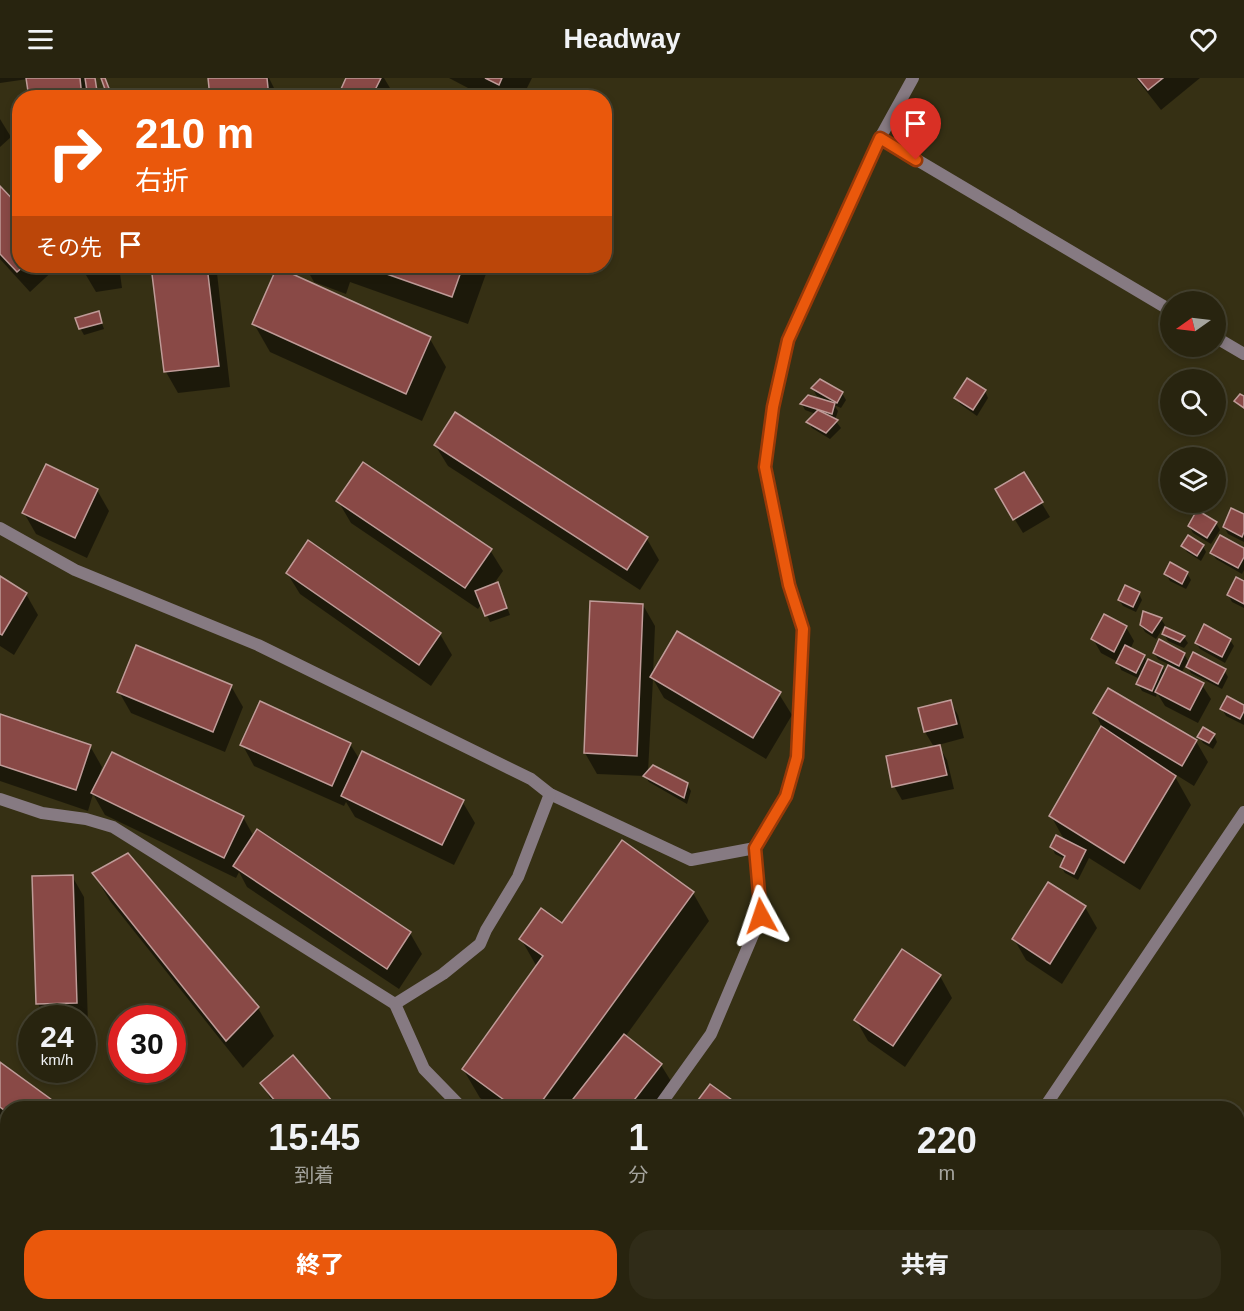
<!DOCTYPE html>
<html lang="ja">
<meta charset="utf-8">
<style>
body{margin:0;font-family:Helvetica,"Noto Sans JP",sans-serif;background:#302c18;color:#f1f3f6;height:100vh;display:flex;flex-direction:column;font-size:22px;white-space:nowrap}
*{box-sizing:border-box;margin:0}
p{font-size:20px;color:#a5a49e}
.icon{flex:none;width:33px;height:33px;fill:none;stroke:currentColor;stroke-width:2;stroke-linecap:round;stroke-linejoin:round}
.map{position:relative;flex:1;overflow:hidden}
.drawer{position:absolute;left:0px;top:1023px;width:1245px;height:210px;display:flex;flex-direction:column;background:#28240f;border-radius:24px 24px 0 0;box-shadow:0 3px 9px #0003,0 0 0 2px #44412f}
.drawer>*{flex:none}
.guide{position:absolute;left:12px;top:12px;width:600px;height:183px;border-radius:24px;box-shadow:0 3px 9px #0003,0 0 0 2px #44412f;background:#ea580c;color:#fff;overflow:hidden}
.needle{width:39px;rotate:256deg}
.buttons{position:absolute;left:1160px;top:213px;display:grid;gap:12px}
.buttons a{display:grid;place-items:center;width:66px;height:66px;border-radius:50%;background:#28240f;box-shadow:0 3px 9px #0003,0 0 0 2px #44412f;font-size:30px}
.speed{position:absolute;left:18px;top:927px;display:flex;gap:12px;font-size:30px;font-weight:700;text-align:center}
.speed>*{display:grid;place-content:center;width:78px;height:78px;border-radius:50%;background:#28240f;box-shadow:0 3px 9px #0003,0 0 0 2px #44412f;line-height:1}
.speed small{font-size:15px;font-weight:400}
.speed .limit{border:9px solid #d22;background:#fff;color:#111}
.pin{position:absolute;display:grid;place-items:center;width:51px;height:51px;color:#fff;margin:-62px -26px;border-radius:50% 50% 50% 0;rotate:-45deg;box-shadow:0 0 6px #0007}
.pin .icon{rotate:45deg}
.me{position:absolute;width:66px;margin:-33px;rotate:355deg;stroke-linejoin:round;filter:drop-shadow(0 0 4px #0008)}
.turn{display:flex;align-items:center;gap:21px;height:126px;padding:0 24px;font-size:27px}
.turn .icon{width:78px;height:78px;stroke-width:2.5}
.turn b{display:block;font-size:42px;line-height:51px}
.then{display:flex;align-items:center;height:57px;padding:0 24px;background:#0003;gap:12px;font-size:22px}
.eta{display:flex;justify-content:space-evenly;align-items:center;height:102px;text-align:center}
.eta b{font-size:36px;font-weight:800;line-height:42px}
.action{display:flex;gap:12px;margin-top:auto;padding:12px 24px}
.action a{flex:1;height:69px;border-radius:24px;background:#ea580c;color:#fff;font-size:24px;font-weight:800;line-height:69px;text-align:center}
.action a+a{background:#302c18;color:#f1f3f6}
header{display:flex;justify-content:space-between;align-items:center;height:78px;padding:0 24px;background:#28240f;font-size:27px;font-weight:800}
.map>svg:first-child{display:block}
</style>
<header><svg class="icon" aria-label="menu" viewBox="0 0 24 24"><path d="M4 6h16M4 12h16M4 18h16"/></svg>Headway<svg class="icon" aria-label="heart" viewBox="0 0 24 24"><path d="M12 20l-8-8c-3-5 5-10 8-4 3-6 11-1 8 4z"/></svg></header>
<div class="map">
<svg width="1244" height="1233" viewBox="0 0 1244 1233">
<rect width="100%" height="100%" fill="#363014"/>
<!-- shadow -->
<g fill="#0007">
<polygon points="0,0 95,0 99,20 31,20 28,1 0,5"/>
<polygon points="210,0 269,0 279,20 211,20"/>
<polygon points="348,0 384,0 390,10 386,20 338,20"/>
<polygon points="449,0 532,0 522,20 487,20"/>
<polygon points="1136,0 1200,0 1161,32"/>
<polygon points="0,41 11,59 0,69"/>
<polygon points="0,109 20,188 58,188 30,214 0,181"/>
<polygon points="83,188 119,188 122,210 96,214 83,192"/>
<polygon points="150,188 213,188 217,195 230,309 178,315 166,294 153,188"/>
<polygon points="305,188 484,188 487,193 468,246 350,204 346,216 314,204"/>
<polygon points="98,235 104,251 84,257 80,250"/>
<polygon points="254,246 430,261 446,289 422,343 270,274"/>
<polygon points="813,310 842,315 846,322 841,330 834,327 838,333 835,342 841,350 830,361 812,350 808,344 816,336 805,332 802,326 829,324 816,317"/>
<polygon points="985,313 988,320 977,338 960,326 956,320"/>
<polygon points="455,336 647,461 659,482 640,512 448,388 435,367"/>
<polygon points="1024,396 1050,439 1023,455 997,412"/>
<polygon points="97,412 109,433 87,480 36,456 24,435"/>
<polygon points="338,423 490,472 503,493 493,507 501,513 510,537 490,544 482,525 478,531 351,445"/>
<polygon points="1198,434 1216,445 1220,452 1211,466 1193,455 1189,448"/>
<polygon points="1244,438 1244,464 1228,456 1224,449"/>
<polygon points="1183,468 1203,468 1206,474 1201,483 1187,474"/>
<polygon points="1244,471 1244,492 1242,496 1216,481 1212,475"/>
<polygon points="287,495 440,556 452,577 431,608 300,516"/>
<polygon points="1187,495 1191,502 1186,511 1170,503 1166,496"/>
<polygon points="0,500 26,516 38,537 14,577 0,568"/>
<polygon points="1244,505 1244,530 1232,524 1228,517"/>
<polygon points="1139,516 1142,522 1136,534 1123,528 1119,522"/>
<polygon points="643,527 655,548 653,597 779,616 792,637 766,681 664,620 653,601 648,694 687,706 691,713 687,726 649,704 645,698 597,696 585,675"/>
<polygon points="1161,541 1165,547 1156,561 1145,554 1141,547"/>
<polygon points="1126,549 1134,563 1130,572 1144,578 1147,585 1162,589 1166,595 1170,587 1158,581 1154,575 1184,576 1189,585 1224,592 1228,599 1222,611 1191,595 1186,586 1181,596 1202,607 1211,621 1198,645 1165,628 1157,615 1156,619 1142,613 1138,606 1140,601 1121,592 1118,584 1101,575 1093,561"/>
<polygon points="1164,556 1184,559 1188,565 1184,570 1168,563"/>
<polygon points="1230,562 1234,568 1225,585 1200,571 1196,565"/>
<polygon points="231,608 243,629 225,674 131,635 119,614"/>
<polygon points="950,623 958,637 964,660 938,667 947,682 954,711 902,722 894,708 934,669 925,654"/>
<polygon points="1244,628 1244,647 1226,638 1222,631"/>
<polygon points="1095,635 1196,663 1208,684 1194,708 1173,695 1191,727 1140,812 1089,780 1078,802 1065,795 1061,789 1065,781 1055,776 1052,769 1065,763 1051,738 1102,649"/>
<polygon points="0,637 90,668 102,689 99,698 243,739 254,759 410,855 422,876 399,911 247,809 239,794 236,800 105,737 93,716 88,733 0,703"/>
<polygon points="1214,657 1217,664 1213,671 1203,665 1199,659"/>
<polygon points="242,666 350,666 360,682 462,723 475,745 454,787 355,739 346,724 344,728 254,688"/>
<polygon points="94,796 258,930 274,958 243,990 110,823"/>
<polygon points="72,798 84,819 88,946 82,946 82,940 46,940 38,926"/>
<polygon points="693,815 709,843 625,959 661,987 674,1008 656,1030 495,1030 480,1020 463,991 537,889 521,861 562,847"/>
<polygon points="1085,829 1097,850 1062,906 1026,882 1014,861"/>
<polygon points="940,898 952,920 905,989 868,963 856,942"/>
<polygon points="293,979 336,1030 276,1030 262,1006"/>
<polygon points="0,985 61,1030 8,1030 8,1046 0,1040"/>
<polygon points="710,1008 740,1030 693,1030"/>
<polygon points="229,1226 325,1226 336,1233 240,1233"/>
<polygon points="420,1226 494,1226 488,1233 414,1233"/>
<polygon points="588,1226 645,1226 647,1229 644,1233 582,1233"/>
<polygon points="700,1226 820,1226 814,1233 694,1233"/>
</g>
<!-- building -->
<g fill="#894946" stroke="#bf9b98" stroke-width="1.5">
<polygon points="26,0 80,0 82,20 29,20"/>
<polygon points="85,0 95,0 98,20 88,20"/>
<polygon points="101,0 105,0 110,13 106,14"/>
<polygon points="208,0 267,0 269,20 210,20"/>
<polygon points="346,0 381,0 371,20 337,20"/>
<polygon points="485,0 502,0 499,7"/>
<polygon points="1138,0 1163,0 1148,12"/>
<polygon points="0,108 20,129 20,188 24,188 17,194 0,176"/>
<polygon points="81,188 110,188 111,189 82,193"/>
<polygon points="151,188 207,188 219,288 164,294"/>
<polygon points="364,188 463,188 452,219"/>
<polygon points="277,189 431,259 406,316 252,246"/>
<polygon points="99,233 102,245 79,251 75,240"/>
<polygon points="967,300 986,312 973,332 954,320"/>
<polygon points="820,301 843,314 837,325 811,310"/>
<polygon points="1240,316 1244,318 1244,330 1234,323"/>
<polygon points="808,317 835,325 832,336 800,326"/>
<polygon points="818,332 838,342 826,355 806,344"/>
<polygon points="455,334 648,459 627,492 434,367"/>
<polygon points="363,384 492,471 465,510 336,423"/>
<polygon points="46,386 98,411 75,460 22,435"/>
<polygon points="1024,394 1043,424 1013,442 995,411"/>
<polygon points="1231,430 1244,436 1244,454 1242,459 1223,449"/>
<polygon points="1197,432 1217,444 1207,460 1188,448"/>
<polygon points="1188,457 1204,467 1197,478 1181,468"/>
<polygon points="1220,457 1244,470 1244,479 1238,490 1210,475"/>
<polygon points="308,462 441,555 419,587 286,495"/>
<polygon points="1170,484 1188,494 1182,506 1164,496"/>
<polygon points="0,498 27,515 2,557 0,556"/>
<polygon points="1236,499 1244,503 1244,526 1227,517"/>
<polygon points="498,504 507,530 485,538 475,513"/>
<polygon points="1125,507 1140,514 1133,529 1118,522"/>
<polygon points="590,523 643,526 637,678 584,675"/>
<polygon points="1143,533 1162,540 1152,555 1140,547"/>
<polygon points="1104,536 1127,548 1114,574 1091,561"/>
<polygon points="1204,546 1231,561 1222,579 1195,565"/>
<polygon points="1165,549 1185,558 1180,564 1162,556"/>
<polygon points="677,553 781,614 753,660 650,599"/>
<polygon points="1159,561 1185,575 1179,588 1153,575"/>
<polygon points="136,567 232,607 213,654 117,614"/>
<polygon points="1125,567 1145,577 1136,595 1116,585"/>
<polygon points="1193,574 1226,591 1218,606 1186,589"/>
<polygon points="1148,581 1163,588 1152,613 1136,606"/>
<polygon points="1168,587 1204,605 1190,632 1155,614"/>
<polygon points="1108,610 1197,662 1182,688 1093,635"/>
<polygon points="1227,618 1244,627 1244,633 1240,641 1220,631"/>
<polygon points="951,622 957,646 924,654 918,630"/>
<polygon points="260,623 351,665 332,708 240,667"/>
<polygon points="0,636 91,667 76,712 0,687"/>
<polygon points="1101,648 1176,698 1124,785 1049,738"/>
<polygon points="1203,649 1215,656 1209,665 1197,659"/>
<polygon points="940,667 947,697 892,709 886,678"/>
<polygon points="362,673 464,722 442,767 341,718"/>
<polygon points="112,674 244,738 224,780 91,715"/>
<polygon points="653,687 688,705 684,720 643,698"/>
<polygon points="257,751 411,854 387,891 233,788"/>
<polygon points="1056,757 1086,772 1074,796 1060,789 1065,778 1050,769"/>
<polygon points="622,762 694,814 537,1030 515,1030 462,991 543,878 519,861 541,830 562,845"/>
<polygon points="128,775 259,929 226,963 92,795"/>
<polygon points="73,797 77,925 36,926 32,798"/>
<polygon points="1048,804 1086,828 1050,886 1012,861"/>
<polygon points="902,871 941,897 893,968 854,942"/>
<polygon points="624,956 662,986 628,1030 566,1030"/>
<polygon points="293,977 338,1030 281,1030 260,1005"/>
<polygon points="0,984 63,1030 8,1030 8,1035 0,1029"/>
<polygon points="710,1006 743,1030 692,1030"/>
<polygon points="110,1226 125,1226 133,1233 103,1233"/>
<polygon points="252,1226 327,1226 338,1233 263,1233"/>
<polygon points="418,1226 465,1226 459,1233 412,1233"/>
<polygon points="526,1226 529,1226 539,1233 520,1233"/>
<polygon points="586,1226 621,1226 615,1233 580,1233"/>
<polygon points="698,1226 736,1226 730,1233 692,1233"/>
<polygon points="744,1226 791,1226 785,1233 753,1233"/>
</g>
<g fill="none" stroke-linecap="round" stroke-linejoin="round">
<!-- street -->
<g stroke="#867a82" stroke-width="12">
<polyline points="880,60 1170,232"/>
<polyline points="1215,259 1244,276"/>
<polyline points="0,450 75,492 258,567 531,701 550,716 691,782 755,770 786,718 797,679 803,551 789,507 765,389 773,329 788,262 880,60 913,0"/>
<polyline points="0,721 42,735 86,741 113,749 395,926 443,896 480,866 486,852 518,799 550,716"/>
<polyline points="395,926 424,991 462,1030"/>
<polyline points="658,1030 711,956 761,838 755,770"/>
<polyline points="1044,1030 1244,734"/>
<polyline points="895,1226 905,1233"/>
<polyline points="493,1233 499,1226"/>
<polyline points="651,1233 656,1226"/>
</g>
</g>
<g fill="none" stroke-linecap="round" stroke-linejoin="round">
<defs>
<polyline id="route" points="761,838 755,770 786,718 797,679 803,551 789,507 765,389 773,329 788,262 880,60 916,82"/>
</defs>
<!-- route casing -->
<use href="#route" stroke="#983908" stroke-width="15"/>
<!-- route -->
<use href="#route" stroke="#ea580c" stroke-width="10"/>
</g>
</svg>
<div class="buttons">
<a><svg class="needle" viewBox="-14 -14 28 28"><path d="M0-13l5 13h-10z" fill="#e53935"/><path d="M0 13l5-13h-10z" fill="#a5a49e"/></svg></a>
<a><svg class="icon" aria-label="search" viewBox="0 0 24 24"><circle cx="10" cy="10" r="6"/><path d="M15 15l6 6"/></svg></a>
<a><svg class="icon" aria-label="layers" viewBox="0 0 24 24"><path d="M12 4l9 5-9 5-9-5zM3 14l9 5 9-5"/></svg></a>
</div>
<div class="speed"><div>24<small>km/h</small></div><div class="limit">30</div></div>
<div class="pin" style="left:916px;top:82px;background:#d93025"><svg class="icon" aria-label="arrive" viewBox="0 0 24 24"><path d="M6 21V4h12l-3 4 3 4H6"/></svg></div>
<svg class="me" style="left:761px;top:838px" viewBox="-20 -20 40 40"><path d="M0-17L14 15 0 8-14 15z" fill="#ea580c" stroke="#fff" stroke-width="4"/></svg>
<div class="guide">
<div class="turn"><svg class="icon" aria-label="right" viewBox="0 0 24 24"><path d="M7 20v-9h11M14 6l5 5-5 5"/></svg><div><b>210 m</b>右折</div></div>
<div class="then">その先<svg class="icon" aria-label="arrive" viewBox="0 0 24 24"><path d="M6 21V4h12l-3 4 3 4H6"/></svg></div>
</div>
<section class="drawer">
<div class="eta">
<div><b>15:45</b><p>到着</p></div>
<div><b>1</b><p>分</p></div>
<div><b>220</b><p>m</p></div>
</div>
<div class="action"><a>終了</a><a>共有</a></div>
</section>
</div>
